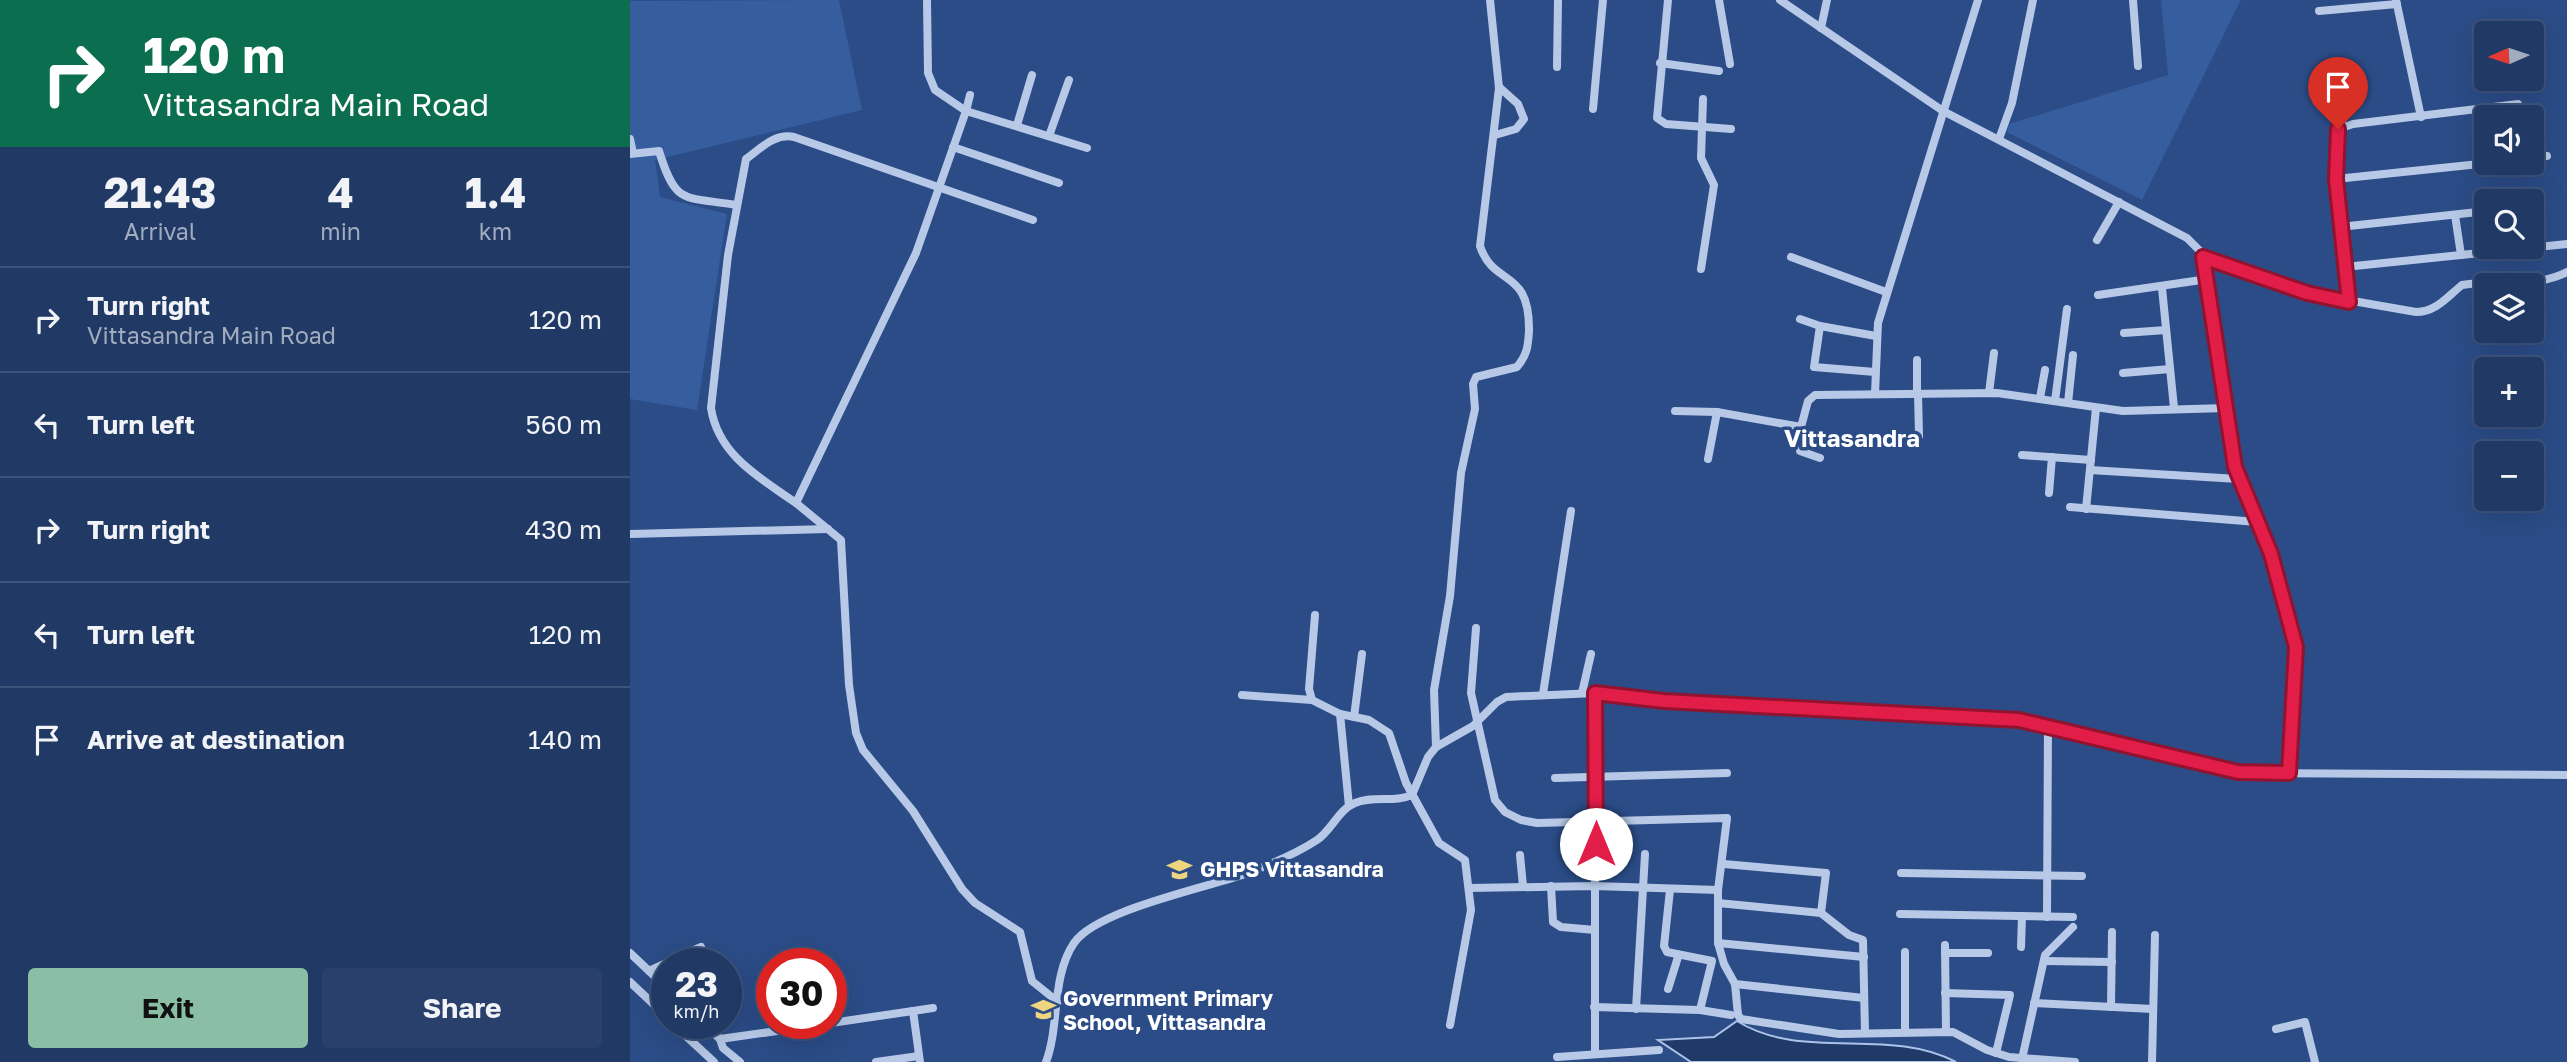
<!DOCTYPE html>
<meta charset="utf-8">
<style>
body{margin:0;font-family:"Golos Text",sans-serif;background:#28406b;color:#f1f3f6;height:100vh;display:flex;flex-direction:column;font-size:26px;white-space:nowrap}
*{box-sizing:border-box;margin:0}
p{font-size:23px;color:#a2acbf}
.icon{flex:none;width:38px;height:38px;fill:none;stroke:currentColor;stroke-width:2;stroke-linecap:round;stroke-linejoin:round}
.map{position:relative;flex:1;overflow:hidden}
.panel{display:flex;flex-direction:column;background:#203965;width:630px}
.panel>*{flex:none}
.banner{background:#0b6e4f;color:#fff;overflow:hidden}
.needle{width:46px;rotate:267deg}
.tools{position:absolute;left:1844px;top:21px;display:grid;gap:14px}
.tools a{display:grid;place-items:center;width:70px;height:70px;border-radius:7px;background:#203965;box-shadow:0 7px 28px #0002,0 0 0 2px #3d5379;font-size:35px}
.speed{position:absolute;left:21px;top:948px;display:flex;gap:14px;font-size:35px;font-weight:700;text-align:center}
.speed>*{display:grid;place-content:center;width:91px;height:91px;border-radius:50%;background:#203965;box-shadow:0 7px 28px #0002,0 0 0 2px #3d5379;line-height:1}
.speed small{font-size:18px;font-weight:400}
.speed .limit{border:10px solid #d22;background:#fff;color:#111}
.pin{position:absolute;display:grid;place-items:center;width:60px;height:60px;color:#fff;margin:-72px -30px;border-radius:50% 50% 50% 0;rotate:-45deg;box-shadow:0 0 7px #0007}
.pin .icon{rotate:45deg}
.me{position:absolute;width:77px;margin:-38px;rotate:0deg;stroke-linejoin:round;filter:drop-shadow(0 0 5px #0008)}
.turn{display:flex;align-items:center;gap:24px;height:147px;padding:0 28px;font-size:32px}
.turn .icon{width:91px;height:91px;stroke-width:2.5}
.turn b{display:block;font-size:49px;line-height:60px}
.eta{display:flex;justify-content:space-evenly;align-items:center;height:119px;text-align:center}
.eta b{font-size:42px;font-weight:700;line-height:49px}
.button{display:flex;gap:14px;margin-top:auto;padding:14px 28px}
.button a{flex:1;height:80px;border-radius:7px;background:#8abfa5;color:#111;font-size:28px;font-weight:700;line-height:80px;text-align:center}
.button a+a{background:#28406b;color:#f1f3f6}
ul{padding:0;list-style:none}
li{display:flex;align-items:center;gap:21px;height:105px;padding:0 28px;border-top:2px solid #3d5379}
li div{flex:1}
li b{display:block;font-size:26px}
li em{font-style:normal}
main{display:flex;flex:1;min-height:0}
.map>svg:first-child{display:block}
</style>
<main>
<section class="panel">
<div class="banner">
<div class="turn"><svg class="icon" aria-label="right" viewBox="0 0 24 24"><path d="M7 20v-9h11M14 6l5 5-5 5"/></svg><div><b>120 m</b>Vittasandra Main Road</div></div>
</div>
<div class="eta">
<div><b>21:43</b><p>Arrival</p></div>
<div><b>4</b><p>min</p></div>
<div><b>1.4</b><p>km</p></div>
</div>
<ul>
<li><svg class="icon" aria-label="right" viewBox="0 0 24 24"><path d="M7 20v-9h11M14 6l5 5-5 5"/></svg><div><b>Turn right</b><p>Vittasandra Main Road</p></div><em>120 m</em></li>
<li><svg class="icon" aria-label="left" viewBox="0 0 24 24"><path d="M17 20v-9H6M10 6l-5 5 5 5"/></svg><div><b>Turn left</b></div><em>560 m</em></li>
<li><svg class="icon" aria-label="right" viewBox="0 0 24 24"><path d="M7 20v-9h11M14 6l5 5-5 5"/></svg><div><b>Turn right</b></div><em>430 m</em></li>
<li><svg class="icon" aria-label="left" viewBox="0 0 24 24"><path d="M17 20v-9H6M10 6l-5 5 5 5"/></svg><div><b>Turn left</b></div><em>120 m</em></li>
<li><svg class="icon" aria-label="arrive" viewBox="0 0 24 24"><path d="M6 21V4h12l-3 4 3 4H6"/></svg><div><b>Arrive at destination</b></div><em>140 m</em></li>
</ul>
<div class="button"><a>Exit</a><a>Share</a></div>
</section>
<div class="map">
<svg width="1937" height="1062" viewBox="0 0 1937 1062">
<rect width="100%" height="100%" fill="#2b4c87"/>
<!-- green -->
<g fill="#365d9e">
<polygon points="209,0 232,110 25,160 30,197 97,214 67,410 0,399 0,1"/>
<polygon points="1531,0 1611,0 1512,200 1377,132 1379,124 1538,75"/>
</g>
<!-- water -->
<path fill="#1f3968" stroke="#acc3e7" stroke-width="2" d="M1107 1021C1172 1062 1259 1026 1326 1062H1061L1028 1040 1084 1037Z"/>
<g fill="none" stroke-linecap="round" stroke-linejoin="round">
<!-- minor -->
<g stroke="#b7c9e7" stroke-width="8">
<polyline points="297,0 298,73 305,90 336,111 286,253 166,503 211,540 219,685 226,733 233,750 283,811 332,889 345,903 390,932 402,981 428,1002"/>
<polyline points="1038,0 1027,118 1036,124 1101,129"/>
<polyline points="1089,0 1100,64"/>
<polyline points="1150,0 1313,111 1557,238 1570,251 1575,264 1605,467 1645,563 1666,647 1659,773"/>
<polyline points="1503,0 1508,66"/>
<polyline points="1766,0 1791,117"/>
<polyline points="1689,11 1767,4"/>
<polyline points="1191,28 1197,0"/>
<polyline points="1030,63 1089,71"/>
<polyline points="927,67 928,0"/>
<polyline points="340,95 336,111 457,148"/>
<polyline points="963,109 973,0"/>
<polyline points="387,125 402,75"/>
<polyline points="865,135 886,129 894,119 888,104 869,87"/>
<polyline points="419,136 439,80"/>
<polyline points="0,139 3,153"/>
<polyline points="1369,139 1382,103 1403,0"/>
<polyline points="323,147 429,183"/>
<path d="M0 154 29 151C46 206 53 196 106 205"/>
<polyline points="1902,158 1917,156"/>
<polyline points="1706,179 1859,163"/>
<polyline points="1825,215 1831,255"/>
<polyline points="1710,227 1857,211"/>
<polyline points="1467,240 1489,202"/>
<polyline points="1161,257 1256,292"/>
<path d="M1573 257 1677 293 1786 312C1806 312 1817 297 1832 285 1868 279 1903 289 1937 272"/>
<polyline points="1715,267 1937,244"/>
<polyline points="1071,269 1084,185 1071,158 1073,99"/>
<polyline points="1532,288 1544,408"/>
<polyline points="1468,295 1578,279"/>
<polyline points="1719,302 1706,179 1708,129 1723,124 1888,104"/>
<polyline points="1170,319 1190,326 1246,336"/>
<polyline points="1190,326 1184,367 1245,372"/>
<polyline points="1494,333 1536,330"/>
<polyline points="1493,373 1540,369"/>
<polyline points="1288,393 1289,436"/>
<polyline points="1359,393 1364,353"/>
<polyline points="1245,394 1248,323 1348,0"/>
<polyline points="1287,394 1287,360"/>
<polyline points="1410,398 1415,370"/>
<polyline points="1425,401 1437,309"/>
<polyline points="1438,403 1443,355"/>
<polyline points="1045,411 1087,412 1171,427 1178,401 1185,395 1367,393 1493,411 1596,408"/>
<polyline points="1171,427 1170,451 1190,458"/>
<polyline points="1392,455 1461,460"/>
<polyline points="1078,459 1087,412"/>
<polyline points="1460,470 1608,479"/>
<polyline points="1419,493 1422,457"/>
<path d="M166 503C130 478 88 455 81 408L98 255 116 159C131 148 145 133 164 137L403 220"/>
<polyline points="1440,507 1627,522"/>
<polyline points="1456,509 1466,408"/>
<polyline points="0,534 198,529"/>
<polyline points="685,615 679,689 682,700 710,714 719,806"/>
<polyline points="846,628 841,693 865,800 875,812 891,820 907,823 1097,818 1088,890 1088,943 1094,964 1105,984 1108,1015 1111,1019 1209,1034 1323,1032 1357,1050 1379,1057 1445,1062"/>
<polyline points="952,693 961,654"/>
<polyline points="913,694 941,511"/>
<polyline points="612,695 682,700"/>
<polyline points="710,714 739,720 759,733 776,783 809,843 835,860 841,910 820,1025"/>
<polyline points="724,717 732,654"/>
<path d="M806 747 804 690 820 596 831 473 845 409 843 384 846 377 887 367C897 355 898 347 899 331 900 267 864 288 850 246L869 88 860 0"/>
<polyline points="925,778 1097,773"/>
<polyline points="890,855 893,886"/>
<polyline points="1094,864 1196,873 1191,913"/>
<polyline points="1271,873 1452,876"/>
<polyline points="921,886 923,922 931,927 965,930"/>
<polyline points="839,888 965,886 1088,890"/>
<polyline points="1040,890 1034,946 1037,952 1082,961 1070,1010"/>
<polyline points="1088,903 1191,913 1219,935 1233,940 1235,1033"/>
<polyline points="1270,914 1443,917"/>
<polyline points="1417,917 1418,725"/>
<polyline points="1088,943 1234,957"/>
<polyline points="1315,945 1316,1032"/>
<polyline points="1391,947 1392,916"/>
<polyline points="1275,952 1275,1032"/>
<polyline points="0,953 37,988"/>
<polyline points="1315,953 1358,953"/>
<polyline points="1414,961 1482,962"/>
<polyline points="19,971 71,947"/>
<polyline points="0,982 37,1017"/>
<polyline points="1105,984 1234,998"/>
<polyline points="1038,989 1048,957"/>
<polyline points="96,990 98,989"/>
<polyline points="1315,993 1380,995 1366,1053"/>
<polyline points="1404,1003 1523,1009"/>
<polyline points="964,1007 1070,1010 1101,1015"/>
<polyline points="1481,1007 1482,932"/>
<polyline points="1006,1009 1015,854"/>
<polyline points="283,1011 303,1008"/>
<polyline points="201,1023 283,1011 290,1062"/>
<polyline points="43,1024 84,1062"/>
<polyline points="74,1024 90,1039"/>
<polyline points="1646,1029 1675,1022 1685,1062"/>
<polyline points="965,1054 965,693"/>
<polyline points="927,1057 1029,1050"/>
<polyline points="1392,1059 1415,955 1443,927"/>
<polyline points="110,1062 93,1048 90,1039 197,1024"/>
<polyline points="246,1062 289,1056"/>
<path d="M416 1062C430 1025 421 977 444 943 467 910 575 888 615 874 639 865 666 854 687 840 701 831 709 809 725 803 743 795 765 803 782 795L798 757 806 747 843 726 867 702 876 697 965 693 1034 701 1389 720 1618 773 1937 775"/>
<polyline points="1522,1062 1525,935"/>
</g>
</g>
<g fill="none" stroke-linecap="round" stroke-linejoin="round">
<defs>
<polyline id="route" points="966,844 965,693 1034,701 1389,720 1608,772 1659,773 1666,647 1641,554 1605,467 1573,257 1677,293 1719,302 1706,179 1708,129"/>
</defs>
<!-- route casing -->
<use href="#route" stroke="#92132f" stroke-width="18"/>
<!-- route -->
<use href="#route" stroke="#e11d48" stroke-width="12"/>
</g>
<!-- icons -->
<defs>
<symbol id="school-bare" viewBox="-9 -9 18 18"><path d="M0-5L7-2L0 1L-7-2ZM-4 1L0 2.5L4 1V4Q0 6-4 4Z" fill="#edd67f" stroke="#2b4c87" stroke-width="2.5" paint-order="stroke"/></symbol>
</defs>
<g fill-rule="evenodd">
<use href="#school-bare" x="532" y="852" width="35" height="35"/>
<use href="#school-bare" x="396" y="992" width="35" height="35"/>
</g>
<g text-anchor="middle" dominant-baseline="central" stroke-width="7" stroke-linejoin="round" paint-order="stroke">
<!-- poi labels -->
<g font-size="21" font-weight="bold" fill="#fff" stroke="#2b4c87" text-anchor="start">
<text x="570" y="869">GHPS Vittasandra</text>
<text x="433" y="998">Government Primary<tspan x="433" dy="24">School, Vittasandra</tspan></text>
</g>
<!-- quarter labels -->
<g font-size="24" font-weight="bold" fill="#fff" stroke="#2b4c87">
<text x="1222" y="437">Vittasandra</text>
</g>
</g>
</svg>
<div class="tools">
<a><svg class="needle" viewBox="-14 -14 28 28"><path d="M0-13l5 13h-10z" fill="#e53935"/><path d="M0 13l5-13h-10z" fill="#a2acbf"/></svg></a>
<a><svg class="icon" aria-label="sound" viewBox="0 0 24 24"><path d="M4 9h4l5-4v14l-5-4H4zM17 9q2 3 0 6"/></svg></a>
<a><svg class="icon" aria-label="search" viewBox="0 0 24 24"><circle cx="10" cy="10" r="6"/><path d="M15 15l6 6"/></svg></a>
<a><svg class="icon" aria-label="layers" viewBox="0 0 24 24"><path d="M12 4l9 5-9 5-9-5zM3 14l9 5 9-5"/></svg></a>
<a>+</a>
<a>−</a>
</div>
<div class="speed"><div>23<small>km/h</small></div><div class="limit">30</div></div>
<div class="pin" style="left:1708px;top:129px;background:#d93025"><svg class="icon" aria-label="arrive" viewBox="0 0 24 24"><path d="M6 21V4h12l-3 4 3 4H6"/></svg></div>
<svg class="me" style="left:966px;top:844px" viewBox="-20 -20 40 40"><circle r="19" fill="#fff"/><path d="M0-13L10 11 0 6-10 11z" fill="#e11d48"/></svg>
</div>
</main>
